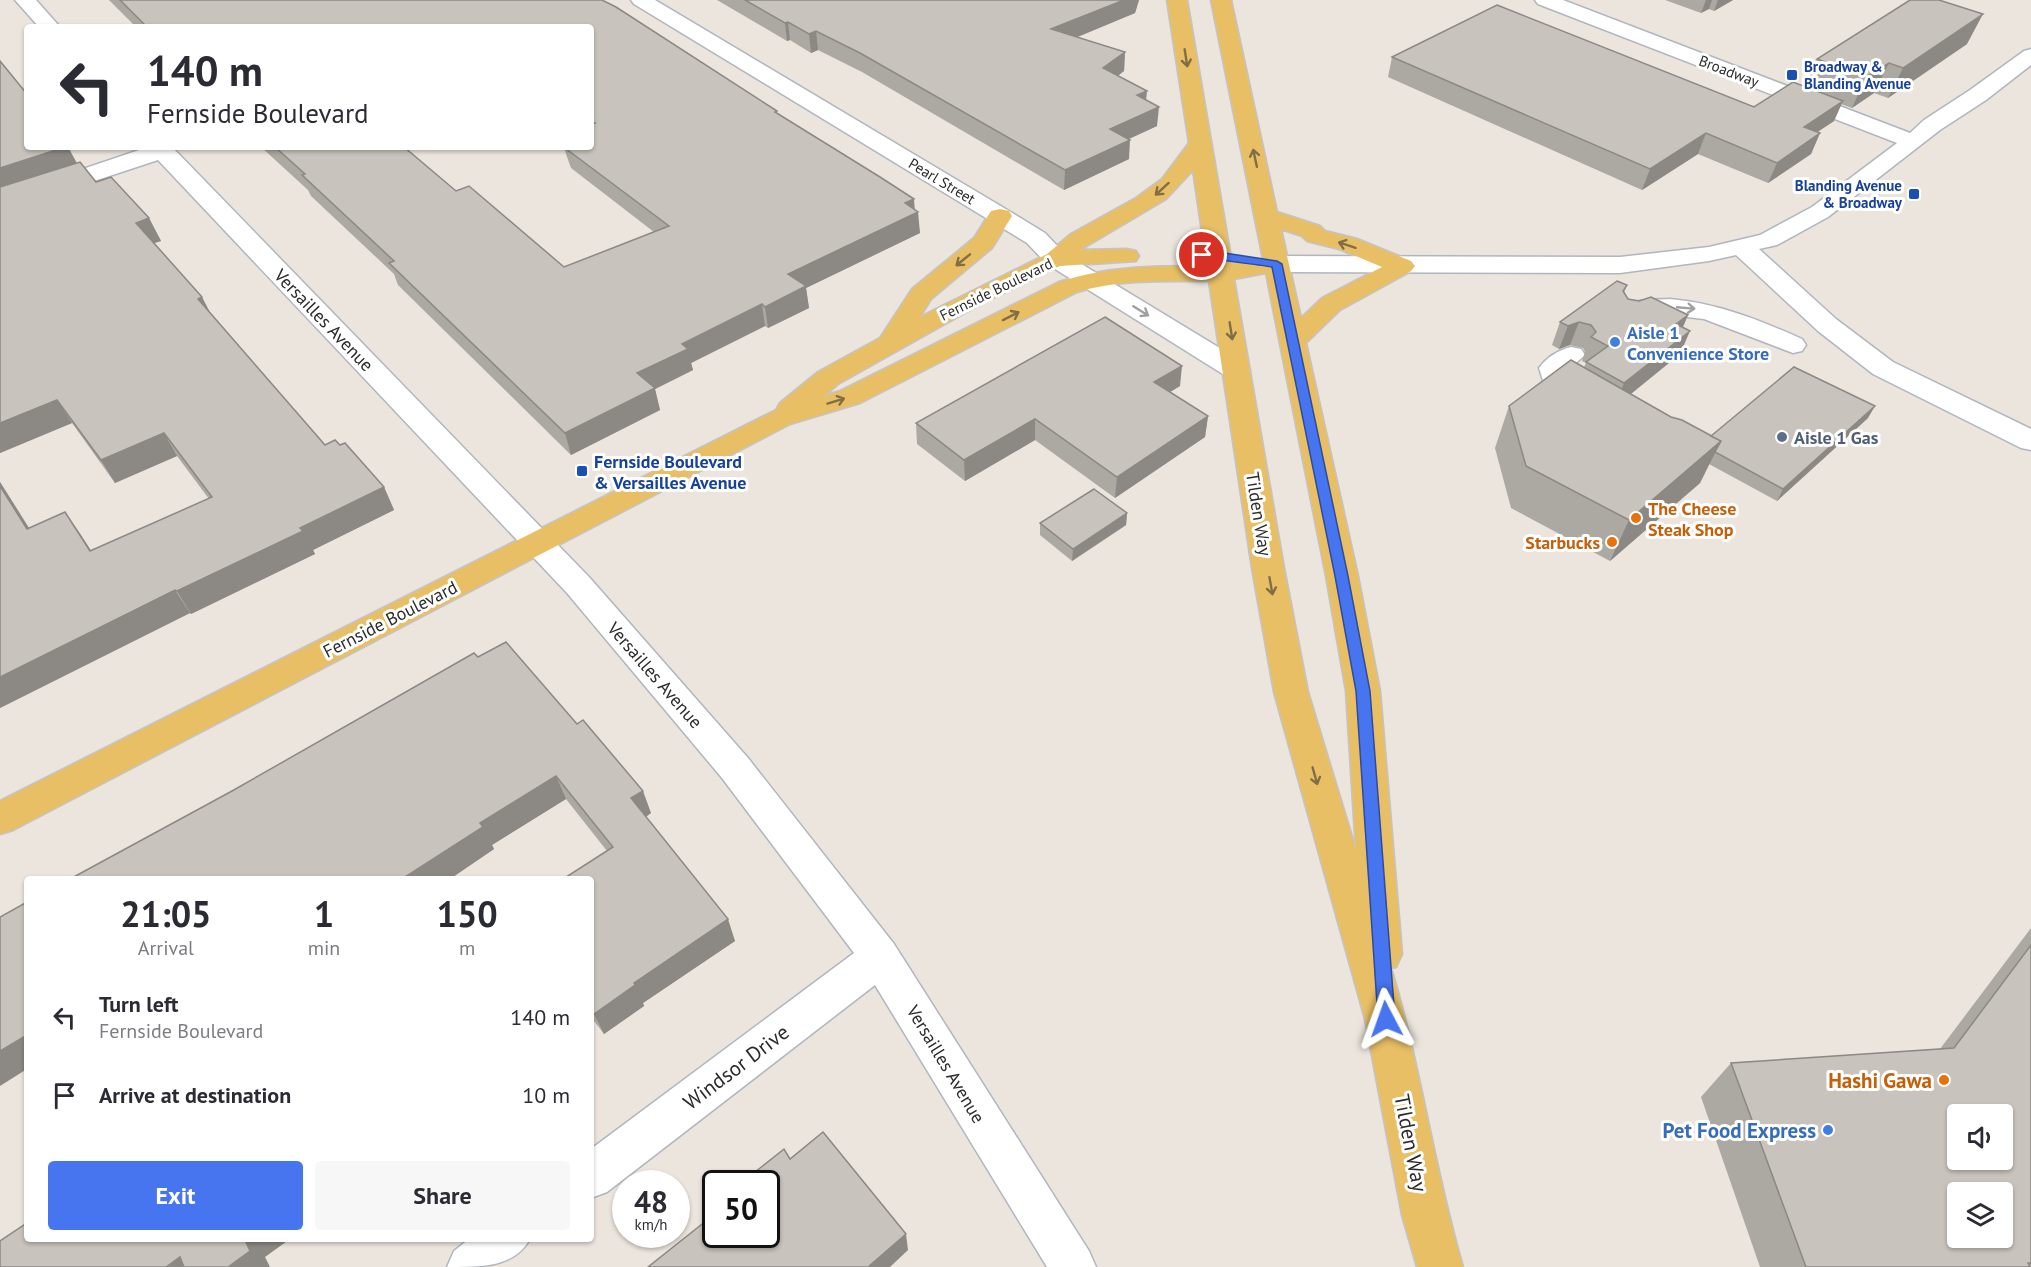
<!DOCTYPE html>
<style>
body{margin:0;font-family:"PT Sans",sans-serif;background:#f7f7f7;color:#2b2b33;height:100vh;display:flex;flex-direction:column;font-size:22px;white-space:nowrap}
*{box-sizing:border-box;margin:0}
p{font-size:20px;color:#7c7c81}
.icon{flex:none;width:33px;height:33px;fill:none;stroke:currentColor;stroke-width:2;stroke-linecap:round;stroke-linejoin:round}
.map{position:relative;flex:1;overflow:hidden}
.drawer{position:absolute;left:24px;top:876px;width:570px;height:366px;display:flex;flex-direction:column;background:#fff;border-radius:6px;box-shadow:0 2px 4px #0004}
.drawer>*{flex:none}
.hud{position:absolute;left:24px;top:24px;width:570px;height:126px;border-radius:6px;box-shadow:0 2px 4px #0004;background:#fff;color:#2b2b33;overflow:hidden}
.tools{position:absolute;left:1947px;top:1104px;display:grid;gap:12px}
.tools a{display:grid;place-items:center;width:66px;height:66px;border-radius:6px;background:#fff;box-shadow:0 2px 4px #0004;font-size:30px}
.speed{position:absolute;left:612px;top:1170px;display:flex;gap:12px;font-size:30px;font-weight:700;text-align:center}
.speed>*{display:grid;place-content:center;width:78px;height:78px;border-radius:50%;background:#fff;box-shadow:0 2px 4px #0004;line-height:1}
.speed small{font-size:15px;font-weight:400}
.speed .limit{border:3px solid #111;border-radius:9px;background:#fff;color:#111}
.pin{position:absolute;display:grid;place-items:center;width:51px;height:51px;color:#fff;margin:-26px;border:3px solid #fff;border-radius:50%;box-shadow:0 2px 6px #0007}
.me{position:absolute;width:66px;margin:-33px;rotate:356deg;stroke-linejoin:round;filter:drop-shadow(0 0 4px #0008)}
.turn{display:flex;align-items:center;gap:21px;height:126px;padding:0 24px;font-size:27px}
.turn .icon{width:78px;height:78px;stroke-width:2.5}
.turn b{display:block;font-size:42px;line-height:51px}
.eta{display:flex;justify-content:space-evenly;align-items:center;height:102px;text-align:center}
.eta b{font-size:36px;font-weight:800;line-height:42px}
.cta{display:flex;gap:12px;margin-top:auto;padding:12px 24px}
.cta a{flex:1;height:69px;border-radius:6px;background:#4775f0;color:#fff;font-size:24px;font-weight:800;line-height:69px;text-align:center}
.cta a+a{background:#f7f7f7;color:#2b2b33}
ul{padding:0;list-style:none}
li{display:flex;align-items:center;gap:18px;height:78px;padding:0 24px}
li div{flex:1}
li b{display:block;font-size:22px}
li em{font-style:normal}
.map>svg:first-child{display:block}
</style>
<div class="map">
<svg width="2031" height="1267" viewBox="0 0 2031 1267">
<rect width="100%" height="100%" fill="#ece5de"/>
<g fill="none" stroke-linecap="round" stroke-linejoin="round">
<defs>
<g id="minor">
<polygon points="15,0 36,0 60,27 39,27"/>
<polygon points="631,0 655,0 1009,211 1045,233 1065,254 1246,364 1250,370 1246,376 1236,378 1226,376 1047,264 1027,243 634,4"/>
<polygon points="1535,0 1563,0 1910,133 1924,120 1970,90 2024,51 2031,49 2031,65 1986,100 1940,130 1828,217 1777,245 1759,249 1836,319 1893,362 2031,429 2031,450 2021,448 1873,374 1818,331 1736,255 1709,261 1620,273 1277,272 1268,269 1264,264 1268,259 1277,256 1620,257 1709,247 1760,235 1812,207 1897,143 1538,4"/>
<polygon points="148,147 172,147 589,577 748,758 894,944 1089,1251 1096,1267 1047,1267 875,985 607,1192 591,1198 591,1149 854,953 722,778 567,593 158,160 0,212 0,197"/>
<path d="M1670 299C1718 303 1759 320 1802 339L1806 345 1802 351 1793 353 1704 319 1670 315 1643 317 1629 322 1620 320 1616 314C1627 298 1653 300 1670 299Z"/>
<path d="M1571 347 1581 349 1585 355 1568 370 1573 385 1594 398 1598 404 1594 410C1579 414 1561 407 1550 395 1544 388 1542 376 1539 368 1547 357 1559 350 1571 347Z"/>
<path d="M469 1239H530C514 1267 484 1267 447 1267L454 1251Z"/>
</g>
<path id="major" d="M1167 0H1187L1232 264 1263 259 1211 0H1231L1277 212 1320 226 1325 231 1357 239 1411 261 1415 266 1411 271 1340 310 1306 343 1358 576 1380 691 1402 954 1396 967 1391 968C1421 1067 1434 1169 1463 1267H1417L1402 1215 1365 1019 1274 692 1252 568 1209 281C1165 281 1120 279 1077 292L860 403 790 424 13 830 0 834V801L776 410 780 403 818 372 880 338 912 289 974 238 991 211 1000 209 1009 211 1012 216 992 248 931 299 920 317 1047 254 1071 234 1136 198 1162 179 1189 143ZM1193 170 1207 266C1156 266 1108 266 1059 282L840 391 824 396 838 384 977 306 1048 271 1060 266 1136 261 1139 256 1136 251 1127 249 1080 250 1166 199ZM1281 229 1302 236 1307 241 1339 249 1382 267 1322 298 1301 318ZM1266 273 1326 576 1346 691 1356 850 1308 692 1284 568 1234 279Z"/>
</defs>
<!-- minor casing -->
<use href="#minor" stroke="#b1b5be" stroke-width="3"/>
<!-- major casing -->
<use href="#major" stroke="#c4c4c4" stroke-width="3"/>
<!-- minor -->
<use href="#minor" fill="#fff" fill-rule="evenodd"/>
<!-- major -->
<use href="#major" fill="#e9bf66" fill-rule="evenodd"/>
</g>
<!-- wall -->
<g fill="#aca8a2">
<polygon points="109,0 602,0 777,113 915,209 920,233 806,288 809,308 768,328 765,326 691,363 693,370 655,389 660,410 571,455 398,285 394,274 311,196 308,190 261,147 410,147 406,149 456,191 564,267 654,232 571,168 567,157 564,147 591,147 591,27 136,27"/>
<polygon points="717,0 1139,0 1135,13 1077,37 1125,52 1124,71 1118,76 1146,100 1157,126 1129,139 1129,159 1064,190 862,72 818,50 811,53 790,40 787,41"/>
<polygon points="1665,0 1733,0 1714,11 1709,9 1701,13"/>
<polygon points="1967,44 1888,98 1874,93 1852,108 1841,104 1834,121 1817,132 1820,133 1811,154 1768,183 1698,154 1642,190 1388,77 1392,57 1754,107 1805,86 1817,59"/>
<polygon points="0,61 27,147 68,147 77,163 96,182 149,218 161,241 154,243 209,311 325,445 384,487 394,510 313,550 315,554 191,614 190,613 0,708 0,482 29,528 65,512 91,551 209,499 177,456 115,483 72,423 0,453"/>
<polygon points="1627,285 1624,293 1628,299 1688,315 1683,327 1680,354 1630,394 1671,417 1711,436 1868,418 1777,501 1709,464 1700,483 1610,561 1511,508 1495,448 1509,406 1584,367 1586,363 1582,361 1585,352 1583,348 1570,345 1559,349 1552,345 1560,322"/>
<polygon points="1180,386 1170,392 1208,416 1205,437 1115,498 1035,440 965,481 917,444 916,423"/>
<polygon points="1127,513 1126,525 1072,561 1040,535 1040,523"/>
<polygon points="478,657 651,813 646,817 735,941 643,1003 644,1006 604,1034 591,1017 591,879 607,851 566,799 492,845 494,849 450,879 70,879"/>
<polygon points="2031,928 2031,1267 1760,1267 1701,1097 1731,1063 1940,1049"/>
</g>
<!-- shaded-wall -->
<g fill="#8c8884">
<polygon points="1124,0 1139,0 1135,13 1051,48 1051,29"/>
<polygon points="1706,0 1712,0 1709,9 1701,13"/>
<polygon points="1718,0 1733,0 1714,11"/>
<polygon points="1983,14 1967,44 1888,98 1903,68"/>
<polygon points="788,22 790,40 787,41 785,23"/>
<polygon points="816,31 818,50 811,53 809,34"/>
<polygon points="1125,52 1124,71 1102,87 1103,68"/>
<polygon points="1889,63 1874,93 1852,108 1866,77"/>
<polygon points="1147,91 1145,110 1137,95"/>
<polygon points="1843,101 1834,121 1795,147 1804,127"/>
<polygon points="1159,107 1157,126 1109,148 1110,129"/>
<polygon points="1706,133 1698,154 1642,190 1650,169"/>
<polygon points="1820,133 1811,154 1768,183 1777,163"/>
<polygon points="1130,140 1129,159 1064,190 1065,170"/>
<polygon points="65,147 68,147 79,168 0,195 0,168"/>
<polygon points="914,199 915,213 918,212 920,233 806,288 809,308 768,328 765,307 788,274 905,203"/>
<polygon points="149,218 161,241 148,245 136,223"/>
<polygon points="202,297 214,320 198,299"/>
<polygon points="762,304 765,326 691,363 693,370 655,389 660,410 571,455 565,433 637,373 682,344"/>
<polygon points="1688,315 1678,338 1676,324"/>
<polygon points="1579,322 1570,345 1559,349 1568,326"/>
<polygon points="1690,331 1680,354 1615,407 1624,383"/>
<polygon points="1182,366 1180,386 1152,403 1154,382"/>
<polygon points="57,400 72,423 0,453 0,423"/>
<polygon points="1875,406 1868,418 1777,501 1783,489"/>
<polygon points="1208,416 1205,437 1115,498 1117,477"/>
<polygon points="1035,419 1035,440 965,481 964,460"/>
<polygon points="164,433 177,456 115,483 101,460"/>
<polygon points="1721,441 1700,483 1610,561 1629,520"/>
<polygon points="0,482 44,552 27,529 0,486"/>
<polygon points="384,487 394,510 313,550 315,554 191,614 177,591 300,528"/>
<polygon points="65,512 81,535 106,574 90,551"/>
<polygon points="1127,513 1126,525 1072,561 1073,549"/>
<polygon points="175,590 190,613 0,708 0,677"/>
<polygon points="556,776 566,799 492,845 494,849 450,879 402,879 480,823"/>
<polygon points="643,791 651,813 639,821 631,798"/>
<polygon points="728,919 735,941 643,1003 644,1006 604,1034 594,1014 634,983"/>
<polygon points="27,1035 27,1069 0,1086 0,1051"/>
<polygon points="906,1234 908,1250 890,1267 868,1267"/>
<polygon points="247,1239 290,1239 265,1257 270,1267 228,1267"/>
<polygon points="180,1257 193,1267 166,1267"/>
</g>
<!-- building -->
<g fill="#c8c3bc" stroke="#8c8884" stroke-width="1.5" fill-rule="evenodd">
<polygon points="120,0 602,0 616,7 777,111 775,112 880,177 914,199 905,203 918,212 788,274 806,286 765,307 762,304 682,344 688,349 637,373 655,388 565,433 389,263 394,261 302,175 305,174 275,147 404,147 456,191 469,186 564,267 669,226 565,148 591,147 591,125 595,123 591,121 591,27 147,27"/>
<polygon points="745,0 1124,0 1051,29 1125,52 1103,68 1147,91 1137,95 1159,107 1110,129 1130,140 1065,170 860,53 816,31 809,34 788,22 785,23"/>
<polygon points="1910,0 1939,0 1983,14 1903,68 1889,63 1866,77 1817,59"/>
<polygon points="1497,5 1754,107 1793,82 1843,101 1804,127 1820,133 1777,163 1706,133 1650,169 1392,57"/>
<polygon points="0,61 27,94 27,147 65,147 0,168"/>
<polygon points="80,162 96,182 111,177 149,218 136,223 202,297 198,299 325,445 335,440 340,445 345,443 384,487 300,528 303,531 177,591 175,590 0,677 0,486 27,529 65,512 90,551 212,497 164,433 101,460 57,400 0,423 0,187"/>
<polygon points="1617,281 1627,285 1623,291 1628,299 1639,301 1651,297 1688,315 1676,324 1690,331 1624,383 1586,362 1608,346 1591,337 1596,332 1591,325 1579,322 1568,326 1560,322"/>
<polygon points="1105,317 1182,366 1154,382 1208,416 1117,477 1035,419 964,460 916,423"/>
<polygon points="1571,360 1671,417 1682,420 1721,441 1629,520 1526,466 1509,406"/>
<polygon points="1794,367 1875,406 1783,489 1715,452 1721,441 1711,436"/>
<polygon points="1094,489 1127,513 1073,549 1040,523"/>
<polygon points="506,642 577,724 583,720 643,791 631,798 728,919 634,983 635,985 594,1014 591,1010 591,879 563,879 613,847 556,776 480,823 483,827 402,879 70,879 232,791 474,653 478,657"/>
<polygon points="27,902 27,1035 0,1051 0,917"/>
<path d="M2031 945V1263H2028L2030 1267H1806L1731 1063 1954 1048ZM1958 1114H2002V1160H1958ZM1958 1192H2002V1238H1958Z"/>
<polygon points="823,1132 906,1234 868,1267 648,1267 716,1213 716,1234 766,1234 766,1184 740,1184 784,1149 790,1159"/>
<polygon points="27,1223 27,1239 247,1239 245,1240 250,1251 228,1267 184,1267 180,1257 166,1267 0,1267 0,1241"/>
</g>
<!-- one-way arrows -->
<defs><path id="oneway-shaft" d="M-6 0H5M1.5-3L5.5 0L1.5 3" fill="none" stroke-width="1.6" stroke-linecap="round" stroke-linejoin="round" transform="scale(1.5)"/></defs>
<g stroke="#806e46">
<use href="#oneway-shaft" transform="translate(1186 58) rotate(81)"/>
<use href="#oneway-shaft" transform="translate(1255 158) rotate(-102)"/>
<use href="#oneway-shaft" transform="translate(1162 189) rotate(138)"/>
<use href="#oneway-shaft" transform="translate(1347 245) rotate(-162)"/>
<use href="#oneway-shaft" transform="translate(963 260) rotate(141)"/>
<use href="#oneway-shaft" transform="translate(1011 316) rotate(-27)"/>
<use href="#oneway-shaft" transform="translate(1231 331) rotate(81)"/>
<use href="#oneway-shaft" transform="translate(836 401) rotate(-17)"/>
<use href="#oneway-shaft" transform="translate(1271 586) rotate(80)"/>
<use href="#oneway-shaft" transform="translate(1315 776) rotate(74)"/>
</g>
<g stroke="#a0a0a0">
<use href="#oneway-shaft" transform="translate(1686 308) rotate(5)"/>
<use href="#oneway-shaft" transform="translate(1141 311) rotate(32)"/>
</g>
<!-- route -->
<path fill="#4775f0" stroke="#2e4c9c" stroke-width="1.5" d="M1218 252 1277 261 1282 264 1348 576 1370 691 1395 1019 1392 1025 1386 1027 1380 1025 1378 1019 1356 691 1335 576 1272 267C1261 265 1200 258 1196 255L1202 252Z"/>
<!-- markers -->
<g fill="#1a4fb4" stroke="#fff" stroke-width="2">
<rect x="1786" y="69" width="12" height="12" rx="3"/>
<rect x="1908" y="188" width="12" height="12" rx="3"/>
<rect x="576" y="465" width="12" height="12" rx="3"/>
</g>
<g fill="#3f7fe0" stroke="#fff" stroke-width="2">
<circle cx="1615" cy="342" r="6"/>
<circle cx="1828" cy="1130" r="6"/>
</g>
<circle fill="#5c6f8a" stroke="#fff" stroke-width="2" cx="1782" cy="437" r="6"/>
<g fill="#e8710a" stroke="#fff" stroke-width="2">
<circle cx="1636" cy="518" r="6"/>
<circle cx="1612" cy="542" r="6"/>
<circle cx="1944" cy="1080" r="6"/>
</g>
<g text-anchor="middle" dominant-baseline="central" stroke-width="6" stroke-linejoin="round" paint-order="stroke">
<!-- far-transit labels -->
<g font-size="15" font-weight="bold" fill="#164399" stroke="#fff" text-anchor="start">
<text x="1804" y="66">Broadway &amp;<tspan x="1804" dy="17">Blanding Avenue</tspan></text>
<text x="1902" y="185" text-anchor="end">Blanding Avenue<tspan x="1902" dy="17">&amp; Broadway</tspan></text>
</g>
<!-- far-street labels -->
<g font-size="15" fill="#2b2b2b" stroke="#fff">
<text transform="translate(1729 71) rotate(21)">Broadway</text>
<text transform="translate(942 181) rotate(31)">Pearl Street</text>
<text transform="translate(996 289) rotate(-26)">Fernside Boulevard</text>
</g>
<!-- street labels -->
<g font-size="18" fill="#2b2b2b" stroke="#fff">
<text transform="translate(324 320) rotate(46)">Versailles Avenue</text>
<text transform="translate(1259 514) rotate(81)">Tilden Way</text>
<text transform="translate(390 619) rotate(-27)">Fernside Boulevard</text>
<text transform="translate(655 675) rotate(49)">Versailles Avenue</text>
<text transform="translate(946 1064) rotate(59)">Versailles Avenue</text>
</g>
<!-- shop labels -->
<g font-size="18" font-weight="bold" fill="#366cbe" stroke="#fff" text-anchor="start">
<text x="1627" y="332">Aisle 1<tspan x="1627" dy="21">Convenience Store</tspan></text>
</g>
<!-- service labels -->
<g font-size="18" font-weight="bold" fill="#4e5e75" stroke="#fff" text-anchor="start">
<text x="1794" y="437">Aisle 1 Gas</text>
</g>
<!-- transit labels -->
<g font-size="18" font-weight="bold" fill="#164399" stroke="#fff" text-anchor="start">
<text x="594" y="461">Fernside Boulevard<tspan x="594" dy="21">&amp; Versailles Avenue</tspan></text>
</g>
<!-- food labels -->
<g font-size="18" font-weight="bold" fill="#c56008" stroke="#fff" text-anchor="start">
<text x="1648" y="508">The Cheese<tspan x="1648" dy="21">Steak Shop</tspan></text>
<text x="1600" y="542" text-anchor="end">Starbucks</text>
</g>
<!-- near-street labels -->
<g font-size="21" fill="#2b2b2b" stroke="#fff">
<text transform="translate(736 1067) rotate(-37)">Windsor Drive</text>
<text transform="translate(1411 1143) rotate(79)">Tilden Way</text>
</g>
<!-- near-food labels -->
<g font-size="21" font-weight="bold" fill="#c56008" stroke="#fff" text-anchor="end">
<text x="1932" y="1080">Hashi Gawa</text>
</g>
<!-- near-shop labels -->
<g font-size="21" font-weight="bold" fill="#366cbe" stroke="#fff" text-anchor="end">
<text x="1816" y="1130">Pet Food Express</text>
</g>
</g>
</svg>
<div class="tools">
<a><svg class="icon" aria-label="sound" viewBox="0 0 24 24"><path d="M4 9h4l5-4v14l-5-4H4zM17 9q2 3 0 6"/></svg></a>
<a><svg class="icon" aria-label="layers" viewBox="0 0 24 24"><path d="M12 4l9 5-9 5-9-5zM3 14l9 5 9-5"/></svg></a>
</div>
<div class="speed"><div>48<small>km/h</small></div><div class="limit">50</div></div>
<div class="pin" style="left:1202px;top:255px;background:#d93025"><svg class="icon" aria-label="arrive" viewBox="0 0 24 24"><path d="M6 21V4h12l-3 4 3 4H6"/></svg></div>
<svg class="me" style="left:1386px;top:1019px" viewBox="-20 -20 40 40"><path d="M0-17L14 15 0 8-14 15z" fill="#4775f0" stroke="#fff" stroke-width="4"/></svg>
<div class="hud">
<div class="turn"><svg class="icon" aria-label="left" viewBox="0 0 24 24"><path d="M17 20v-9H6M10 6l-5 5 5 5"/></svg><div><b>140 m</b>Fernside Boulevard</div></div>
</div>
<section class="drawer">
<div class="eta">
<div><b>21:05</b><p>Arrival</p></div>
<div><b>1</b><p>min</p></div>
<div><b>150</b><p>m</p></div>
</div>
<ul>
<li><svg class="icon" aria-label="left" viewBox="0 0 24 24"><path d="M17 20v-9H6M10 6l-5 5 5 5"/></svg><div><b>Turn left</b><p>Fernside Boulevard</p></div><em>140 m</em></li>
<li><svg class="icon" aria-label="arrive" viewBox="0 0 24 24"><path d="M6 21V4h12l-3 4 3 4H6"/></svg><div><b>Arrive at destination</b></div><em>10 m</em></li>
</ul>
<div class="cta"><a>Exit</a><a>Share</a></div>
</section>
</div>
